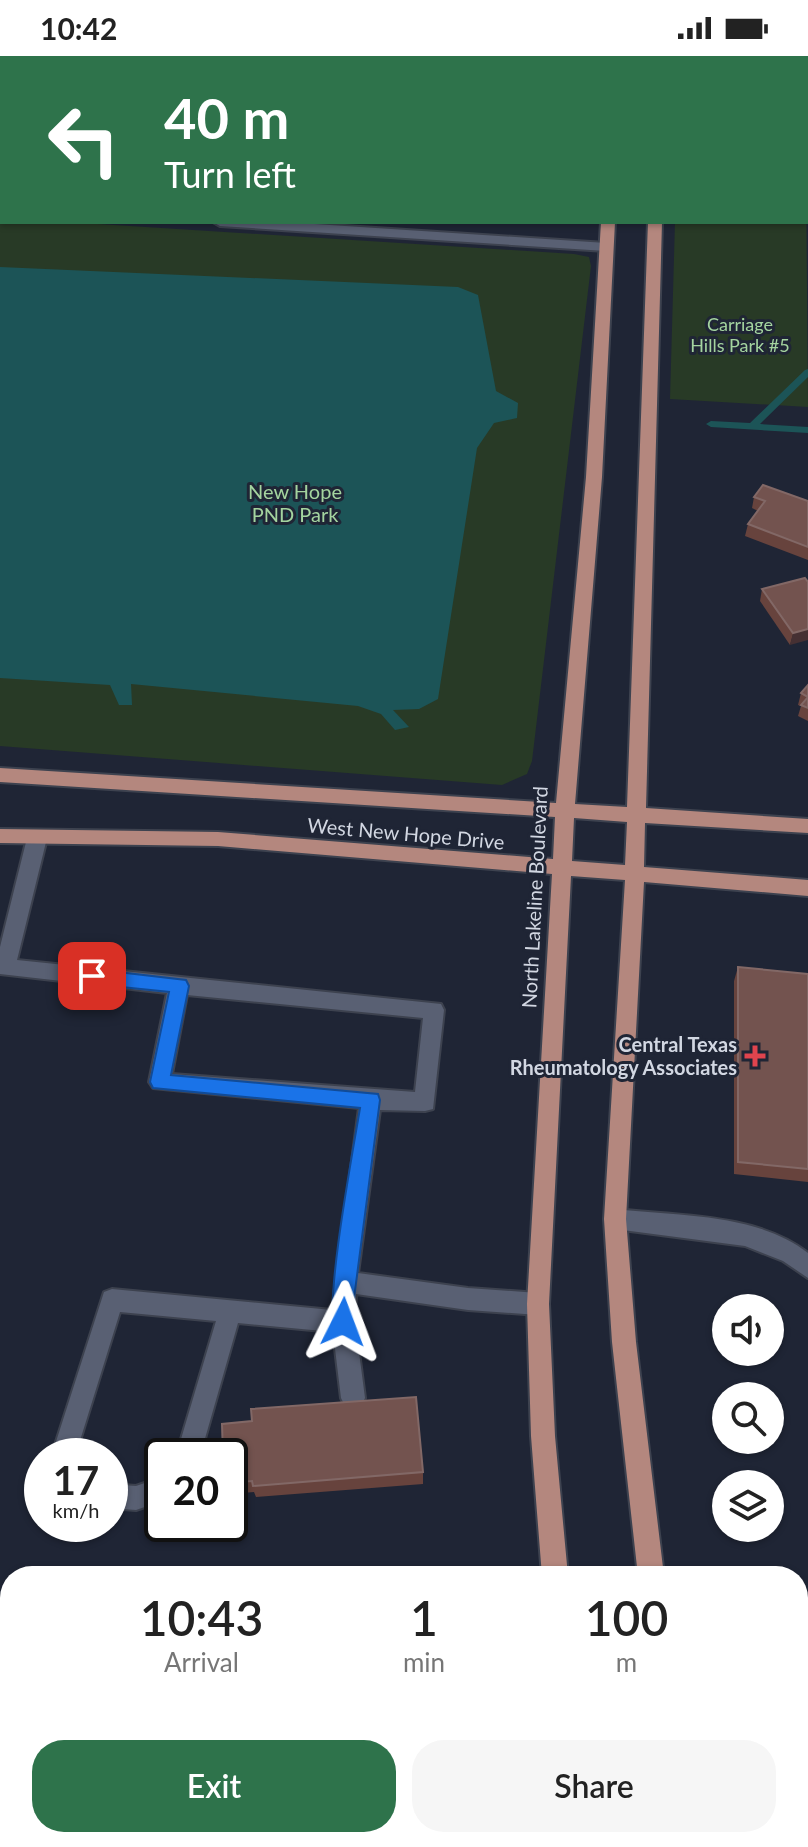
<!DOCTYPE html>
<style>
body{margin:0;font-family:Lato,sans-serif;background:#f6f6f6;color:#222;height:100vh;display:flex;flex-direction:column;font-size:30px;white-space:nowrap}
*{box-sizing:border-box;margin:0}
p{font-size:26px;color:#767676}
.icon{flex:none;width:44px;height:44px;fill:none;stroke:currentColor;stroke-width:2;stroke-linecap:round;stroke-linejoin:round}
.map{position:relative;flex:1;overflow:hidden}
.drawer{position:absolute;left:0px;top:1510px;width:808px;height:282px;display:flex;flex-direction:column;background:#fff;border-radius:32px 32px 0 0;box-shadow:0 2px 6px #0004}
.drawer>*{flex:none}
.guide{position:absolute;left:0px;top:0px;width:808px;height:168px;box-shadow:0 2px 6px #0004;background:#2e734b;color:#fff;overflow:hidden}
.buttons{position:absolute;left:712px;top:1238px;display:grid;gap:16px}
.buttons a{display:grid;place-items:center;width:72px;height:72px;border-radius:50%;background:#fff;box-shadow:0 2px 6px #0004;font-size:40px}
.speed{position:absolute;left:24px;top:1382px;display:flex;gap:16px;font-size:40px;font-weight:700;text-align:center}
.speed>*{display:grid;place-content:center;width:104px;height:104px;border-radius:50%;background:#fff;box-shadow:0 2px 6px #0004;line-height:1}
.speed small{font-size:20px;font-weight:400}
.speed .limit{border:4px solid #111;border-radius:12px;background:#fff;color:#111}
.pin{position:absolute;display:grid;place-items:center;width:68px;height:68px;color:#fff;margin:-34px;border-radius:16px;box-shadow:0 4px 12px #0006}
.me{position:absolute;width:88px;margin:-44px;rotate:3deg;stroke-linejoin:round;filter:drop-shadow(0 0 6px #0008)}
.turn{display:flex;align-items:center;gap:28px;height:168px;padding:0 32px;font-size:36px}
.turn .icon{width:104px;height:104px;stroke-width:2.5}
.turn b{display:block;font-size:56px;line-height:68px}
.eta{display:flex;justify-content:space-evenly;align-items:center;height:136px;text-align:center}
.eta b{font-size:48px;font-weight:600;line-height:56px}
.cta{display:flex;gap:16px;margin-top:auto;padding:16px 32px}
.cta a{flex:1;height:92px;border-radius:32px;background:#2e734b;color:#fff;font-size:32px;font-weight:600;line-height:92px;text-align:center}
.cta a+a{background:#f6f6f6;color:#222}
.status{display:flex;justify-content:space-between;align-items:center;height:56px;padding:0 40px;background:#fff;direction:ltr}
.status svg{height:22px;fill:currentColor}
.map>svg:first-child{display:block}
</style>
<div class="status"><b>10:42</b><svg viewBox="0 0 49 12"><path d="M0 12V9h3v3zM5 12V6h3v6zM10 12V3h3v9zM15 12V0h3v12zM26 1h20v11H26zM47 4h2v5h-2z"/></svg></div>
<div class="map">
<svg width="808" height="1791" viewBox="0 0 808 1791">
<rect width="100%" height="100%" fill="#1f2535"/>
<!-- green -->
<g fill="#283a26">
<polygon points="806,112 808,351 670,343 675,166 806,166"/>
<polygon points="0,162 2,166 67,166 574,198 589,201 591,210 532,705 527,718 502,729 0,690"/>
</g>
<!-- water -->
<polygon fill="#1c5457" points="0,211 458,231 478,239 496,335 518,347 517,362 494,367 477,392 438,643 419,653 393,654 409,671 395,674 381,658 358,650 131,628 132,649 119,649 110,629 0,622"/>
<g fill="none" stroke-linecap="round" stroke-linejoin="round">
<!-- stream -->
<polygon fill="#1c5457" fill-rule="evenodd" points="808,313 808,321 760,368 808,371 808,377 711,371 706,368 711,365 750,367 805,314"/>
<defs>
<g id="minor">
<rect x="0" y="40" width="2" height="8"/>
<rect x="806" y="76" width="2" height="8"/>
<rect x="806" y="103" width="2" height="8"/>
<rect x="0" y="148" width="2" height="8"/>
<polygon points="213,166 284,166 606,187 613,191 606,195 220,170"/>
<path d="M37 775 44 777 47 782 17 904 441 948 444 954 433 1053 425 1055 380 1054 358 1217 468 1232 538 1237 546 1240 549 1248 546 1256 538 1259 468 1254 356 1238 355 1266 365 1342 361 1350 353 1354 345 1350 341 1342 333 1276 238 1267 200 1400H176L216 1265 120 1256 78 1391 82 1400H57L54 1392 104 1236 112 1233 332 1254 359 1052 153 1032 149 1026 167 937 0 918V891L27 782 30 777ZM187 939 423 962 415 1036 172 1018Z"/>
<path d="M615 1153C677 1160 757 1157 808 1197V1222L783 1205 745 1190 615 1173 607 1170 604 1163 607 1156Z"/>
<polygon points="162,1421 162,1445 136,1454 110,1452 110,1428 136,1430"/>
</g>
<g id="major">
<rect x="656" y="0" width="12" height="2"/>
<path d="M601 166H615L602 421 575 748 627 751 648 166H662L646 752 808 763V777L645 767 644 811 808 824V840L644 826 626 1163 636 1286 664 1520H638L612 1286 604 1163 625 824 571 820 549 1248 555 1380 568 1520H542L531 1380 527 1248 552 818 218 790 0 787V773L218 776 553 803 555 761 0 726V712L556 747 586 421ZM574 762 627 766 625 809 572 805Z"/>
<polygon points="563,1782 591,1782 592,1791 564,1791"/>
<polygon points="667,1782 695,1782 696,1791 668,1791"/>
</g>
</defs>
<!-- minor casing -->
<use href="#minor" stroke="#3d424f" stroke-width="4"/>
<!-- major casing -->
<use href="#major" stroke="#3d424f" stroke-width="4"/>
<!-- minor -->
<use href="#minor" fill="#596073" fill-rule="evenodd"/>
<!-- major -->
<use href="#major" fill="#b4877e" fill-rule="evenodd"/>
</g>
<!-- wall -->
<g fill="#67433d">
<polygon points="0,0 60,0 60,2 2,2 2,5 0,5"/>
<polygon points="159,0 216,0 215,2 186,2"/>
<polygon points="230,0 287,0 287,2 231,2"/>
<polygon points="308,0 366,0 365,2 308,2"/>
<polygon points="483,0 538,0 535,2 483,2"/>
<polygon points="808,20 808,38 806,37 806,22"/>
<polygon points="0,76 2,77 2,134 0,134"/>
<polygon points="754,441 808,445 808,504 745,480 748,468 758,455 752,452"/>
<polygon points="808,526 790,589 760,545 762,533"/>
<polygon points="808,629 808,665 798,660 801,650 798,649 801,637"/>
<polygon points="738,911 808,918 808,1126 734,1118 734,925"/>
<polygon points="230,1400 423,1416 423,1428 256,1441 254,1436 230,1438"/>
</g>
<!-- shaded-wall -->
<g fill="#453033">
<polygon points="522,0 538,0 535,2 519,2"/>
<polygon points="808,573 808,584 790,589 793,577"/>
<polygon points="163,1782 171,1782 164,1791 156,1791"/>
</g>
<!-- building -->
<g fill="#73534f" stroke="#826866" stroke-width="2">
<rect x="396" y="0" width="57" height="2"/>
<polygon points="507,0 522,0 519,2 513,2"/>
<polygon points="727,0 796,0 797,2 728,2"/>
<polygon points="0,76 2,77 2,123 0,123"/>
<polygon points="763,429 808,445 808,491 748,468 765,445 754,441"/>
<polygon points="805,522 808,526 808,573 793,577 762,533"/>
<polygon points="808,629 808,641 801,637"/>
<polygon points="808,641 808,652 801,649"/>
<polygon points="738,911 808,918 808,1113 738,1106"/>
<polygon points="416,1341 423,1416 253,1430 252,1425 230,1427 230,1400 223,1400 222,1368 252,1365 251,1353"/>
<polygon points="10,1713 10,1767 0,1757 0,1752 4,1747 0,1742 0,1725"/>
<polygon points="25,1782 163,1782 156,1791 122,1791 117,1786 113,1791 34,1791"/>
</g>
<!-- route -->
<path fill="#1a73e8" stroke="#114b97" stroke-width="2" d="M92 913 186 924 189 930 171 1019 378 1038 380 1044 350 1273 343 1276 335 1273C324 1247 354 1089 360 1052L153 1032 150 1026 169 936 92 928 86 926 83 920 86 915Z"/>
<!-- markers -->
<path fill="#e0444e" stroke="#1f2535" stroke-width="3" d="M751 988h8v8h8v8h-8v8h-8v-8h-8v-8h8z"/>
<g text-anchor="middle" dominant-baseline="central" stroke-width="6" stroke-linejoin="round" paint-order="stroke">
<!-- far-park labels -->
<g font-size="18" fill="#a4d49f" stroke="#1f2535">
<text x="740" y="268">Carriage<tspan x="740" dy="21">Hills Park #5</tspan></text>
</g>
<!-- park labels -->
<g font-size="20" fill="#a4d49f" stroke="#1f2535">
<text x="295" y="435">New Hope<tspan x="295" dy="23">PND Park</tspan></text>
</g>
<!-- street labels -->
<g font-size="20" fill="#d2d7e2" stroke="#1f2535">
<text transform="translate(406 777) rotate(5)">West New Hope Drive</text>
<text transform="translate(534 841) rotate(-87)">North Lakeline Boulevard</text>
</g>
<!-- poi labels -->
<g font-size="20" font-weight="bold" fill="#d2d7e2" stroke="#1f2535" text-anchor="end">
<text x="737" y="988">Central Texas<tspan x="737" dy="23">Rheumatology Associates</tspan></text>
</g>
</g>
</svg>
<div class="buttons">
<a><svg class="icon" aria-label="sound" viewBox="0 0 24 24"><path d="M4 9h4l5-4v14l-5-4H4zM17 9q2 3 0 6"/></svg></a>
<a><svg class="icon" aria-label="search" viewBox="0 0 24 24"><circle cx="10" cy="10" r="6"/><path d="M15 15l6 6"/></svg></a>
<a><svg class="icon" aria-label="layers" viewBox="0 0 24 24"><path d="M12 4l9 5-9 5-9-5zM3 14l9 5 9-5"/></svg></a>
</div>
<div class="speed"><div>17<small>km/h</small></div><div class="limit">20</div></div>
<div class="pin" style="left:92px;top:920px;background:#d93025"><svg class="icon" aria-label="arrive" viewBox="0 0 24 24"><path d="M6 21V4h12l-3 4 3 4H6"/></svg></div>
<svg class="me" style="left:343px;top:1266px" viewBox="-20 -20 40 40"><path d="M0-17L14 15 0 8-14 15z" fill="#1a73e8" stroke="#fff" stroke-width="4"/></svg>
<div class="guide">
<div class="turn"><svg class="icon" aria-label="left" viewBox="0 0 24 24"><path d="M17 20v-9H6M10 6l-5 5 5 5"/></svg><div><b>40 m</b>Turn left</div></div>
</div>
<section class="drawer">
<div class="eta">
<div><b>10:43</b><p>Arrival</p></div>
<div><b>1</b><p>min</p></div>
<div><b>100</b><p>m</p></div>
</div>
<div class="cta"><a>Exit</a><a>Share</a></div>
</section>
</div>
